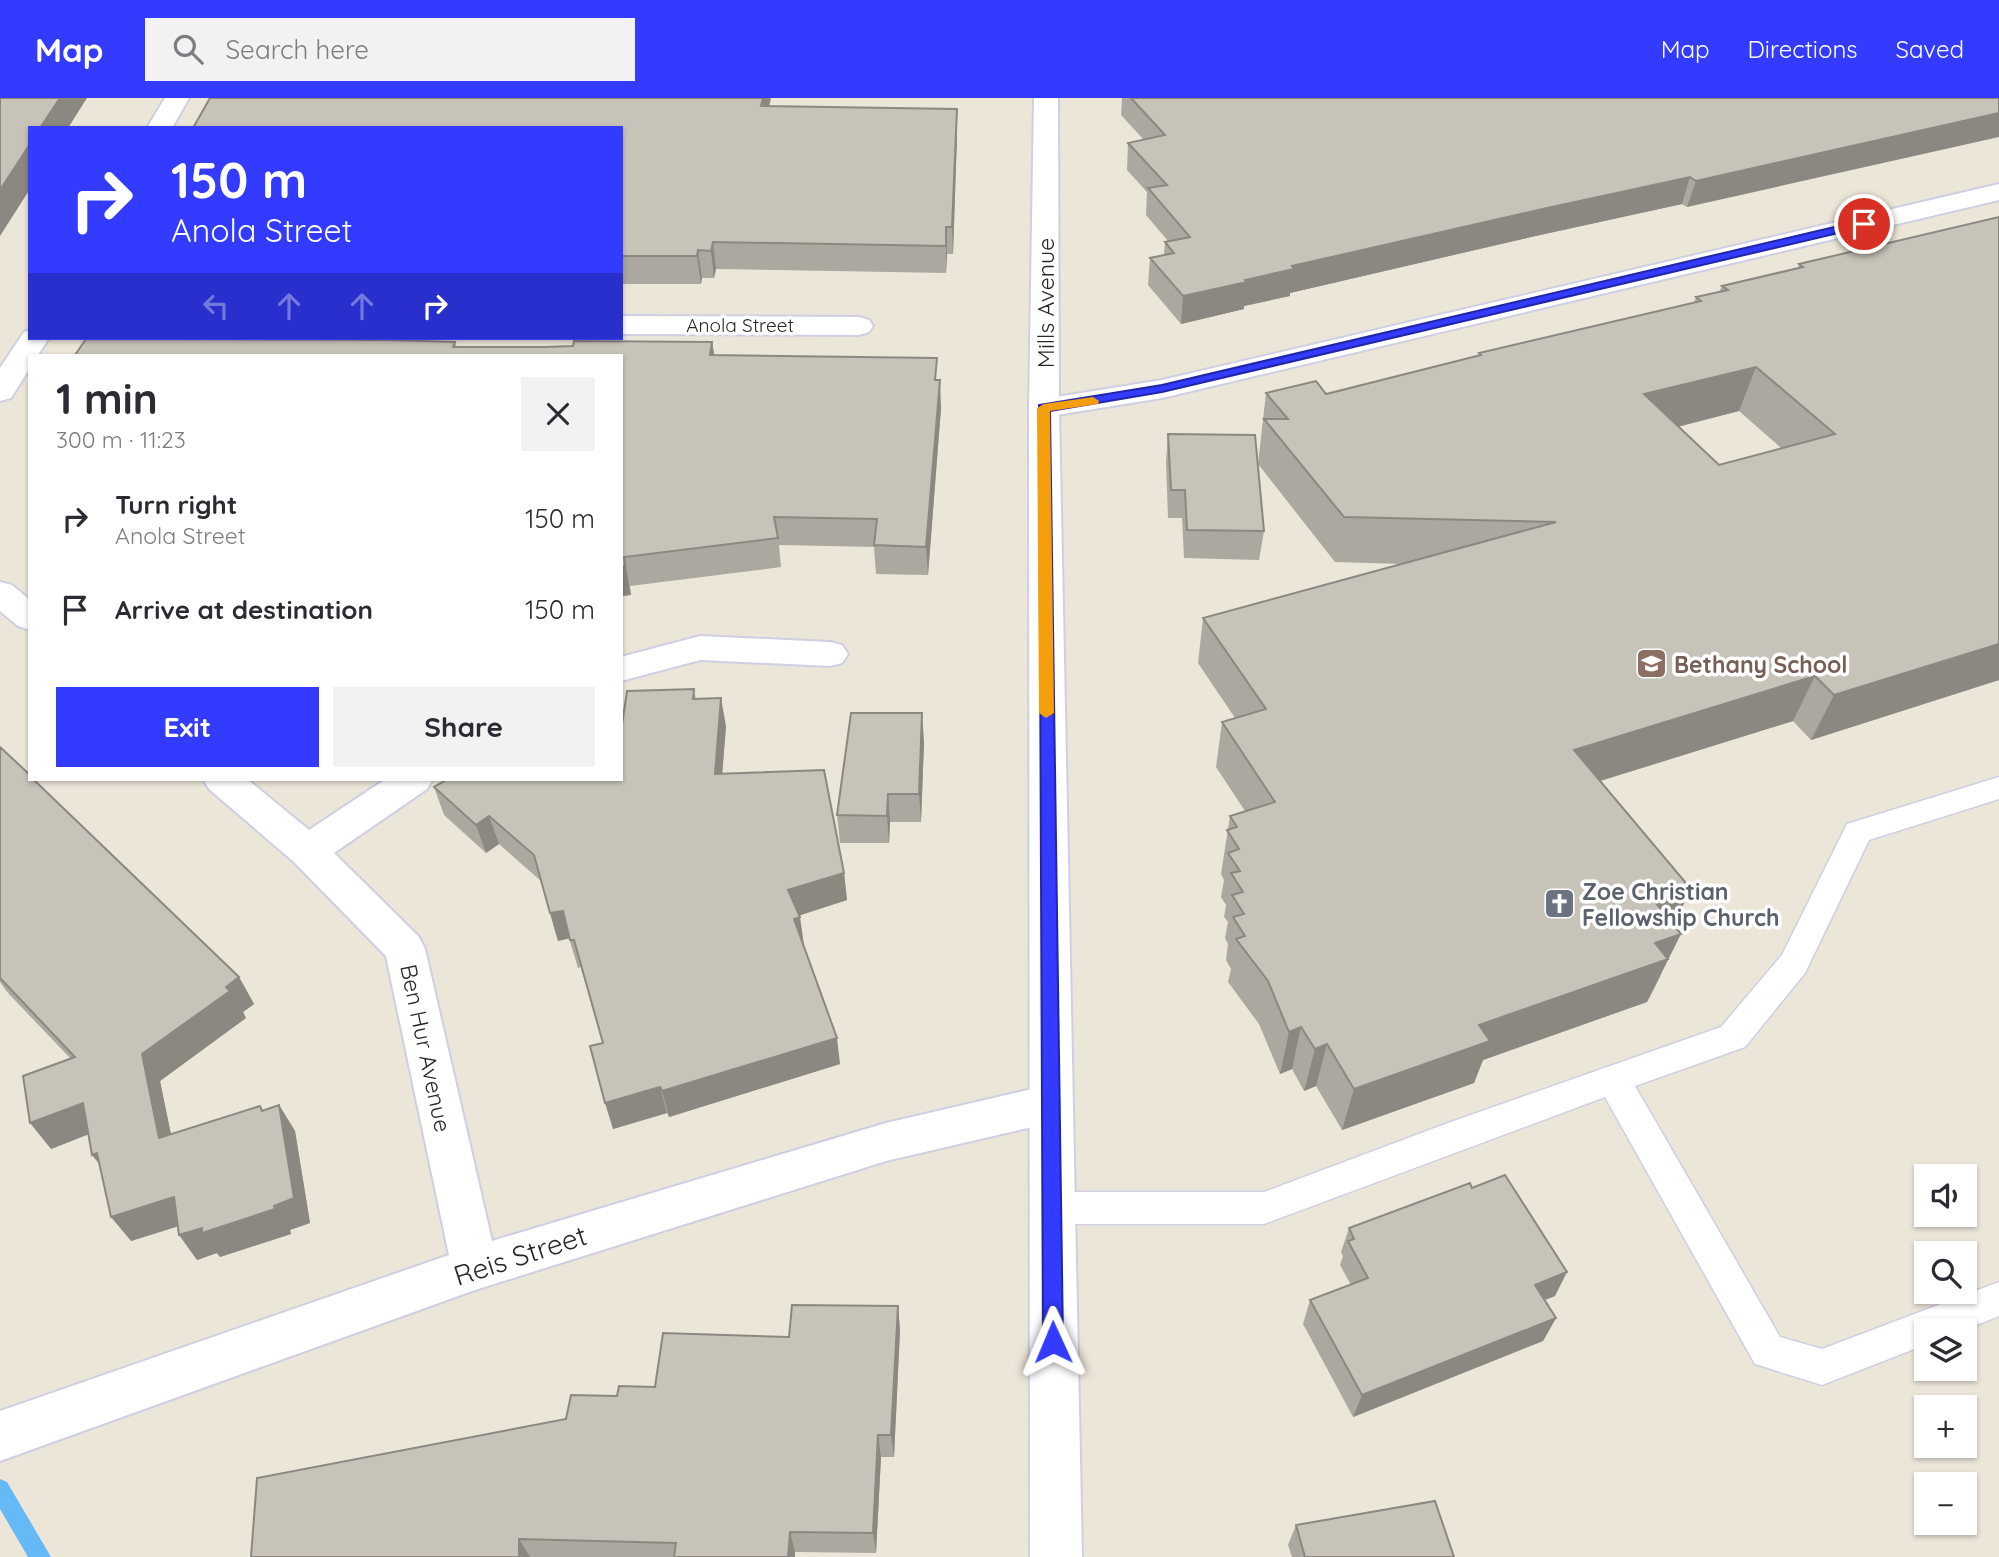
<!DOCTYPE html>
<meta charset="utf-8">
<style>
body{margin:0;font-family:Quicksand,sans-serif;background:#f2f2f3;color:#2b2b33;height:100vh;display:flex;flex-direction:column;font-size:26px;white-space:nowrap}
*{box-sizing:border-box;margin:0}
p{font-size:23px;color:#7c7c81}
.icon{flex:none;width:38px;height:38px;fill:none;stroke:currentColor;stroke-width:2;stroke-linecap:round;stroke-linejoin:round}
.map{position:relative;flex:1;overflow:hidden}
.sheet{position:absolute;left:28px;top:256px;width:595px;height:427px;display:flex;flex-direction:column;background:#fff;border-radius:0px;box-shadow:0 2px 5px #0004}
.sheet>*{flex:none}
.banner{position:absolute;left:28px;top:28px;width:595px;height:214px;border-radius:0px;box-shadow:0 2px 5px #0004;background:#323bff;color:#fff;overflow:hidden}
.controls{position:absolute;left:1914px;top:1066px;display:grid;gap:14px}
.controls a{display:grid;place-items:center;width:63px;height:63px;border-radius:0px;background:#fff;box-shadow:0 2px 5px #0004;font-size:35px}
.pin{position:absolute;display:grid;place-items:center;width:60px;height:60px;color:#fff;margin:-30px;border:4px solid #fff;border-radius:50%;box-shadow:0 2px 7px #0007}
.me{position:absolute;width:77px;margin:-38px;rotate:359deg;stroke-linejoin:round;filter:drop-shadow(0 0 5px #0008)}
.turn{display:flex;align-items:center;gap:24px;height:147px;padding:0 28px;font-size:32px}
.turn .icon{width:91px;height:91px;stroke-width:2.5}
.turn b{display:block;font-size:49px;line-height:60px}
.lanes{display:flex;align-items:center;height:66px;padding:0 28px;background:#0003;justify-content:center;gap:35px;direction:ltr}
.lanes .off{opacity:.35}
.round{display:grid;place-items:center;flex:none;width:74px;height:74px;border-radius:0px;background:#f2f2f3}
.head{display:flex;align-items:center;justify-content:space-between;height:119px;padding:0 28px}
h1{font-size:42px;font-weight:800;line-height:52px}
.primary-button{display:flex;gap:14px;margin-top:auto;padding:14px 28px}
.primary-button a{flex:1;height:80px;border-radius:0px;background:#323bff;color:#fff;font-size:28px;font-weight:800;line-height:80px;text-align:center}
.primary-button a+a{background:#f2f2f3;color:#2b2b33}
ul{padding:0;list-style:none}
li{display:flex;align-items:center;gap:21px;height:91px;padding:0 28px}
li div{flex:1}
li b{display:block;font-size:26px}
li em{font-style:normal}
header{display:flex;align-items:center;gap:42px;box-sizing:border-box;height:98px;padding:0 35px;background:#323bff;color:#fff}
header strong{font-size:33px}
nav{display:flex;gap:38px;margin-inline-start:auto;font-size:24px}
.search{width:490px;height:63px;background:#f2f2f3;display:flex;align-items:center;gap:18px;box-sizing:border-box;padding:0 24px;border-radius:0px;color:#7c7c81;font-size:26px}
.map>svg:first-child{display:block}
</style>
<header>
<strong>Map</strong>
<div class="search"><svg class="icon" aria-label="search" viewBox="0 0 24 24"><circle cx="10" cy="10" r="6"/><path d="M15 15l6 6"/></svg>Search here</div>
<nav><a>Map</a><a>Directions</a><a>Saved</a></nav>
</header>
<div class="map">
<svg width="1999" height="1459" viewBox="0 0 1999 1459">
<rect width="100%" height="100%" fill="#ece6d9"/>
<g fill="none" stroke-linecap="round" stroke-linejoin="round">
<!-- stream -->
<polygon fill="#65b9f4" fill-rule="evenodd" points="0,1381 7,1384 51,1459 28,1459 0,1411"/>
<defs>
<polygon id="lane" points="1999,679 1999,701 1869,742 1805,875 1745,949 1635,988 1780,1239 1822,1251 1999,1184 1999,1218 1964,1232 1927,1232 1927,1246 1822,1287 1755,1266 1605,999 1264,1126 1052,1126 1039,1121 1034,1110 1039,1099 1052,1094 1264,1094 1448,1025 1721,929 1782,857 1847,726"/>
<g id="street">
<polygon points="165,0 189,0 172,30 147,30"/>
<polygon points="1999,86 1999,102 1162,300 1044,319 1033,316 1029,310 1033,304 1044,301 1162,282"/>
<polygon points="621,218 859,219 869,222 873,228 869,234 859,237 621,236"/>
<polygon points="30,232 30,240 49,240 38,257 30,257 30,270 11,300 0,303 0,270 24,234"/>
<polygon points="0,484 12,487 30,502 30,532 18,528 0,513"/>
<polygon points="700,538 830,544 842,547 848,556 842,565 830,568 700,562 621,583 621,559"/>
<polygon points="203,681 247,681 309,732 386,681 433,681 427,691 334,755 419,839 425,851 492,1143 886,1025 1049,987 1065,993 1071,1006 1065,1019 1049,1025 886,1063 475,1192 0,1363 0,1313 449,1157 386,858 294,764 209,691"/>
</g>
<polygon id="secondary" points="1034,0 1058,0 1059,310 1082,1459 1030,1459 1029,310"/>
</defs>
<!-- lane casing -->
<use href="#lane" stroke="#cecfe2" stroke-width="3"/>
<!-- street casing -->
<use href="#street" stroke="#cecfe2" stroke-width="4"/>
<!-- secondary casing -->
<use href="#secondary" stroke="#cecfe2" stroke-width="4"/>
<!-- lane -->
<use href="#lane" fill="#fff" fill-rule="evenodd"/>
<!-- street -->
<use href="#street" fill="#fff" fill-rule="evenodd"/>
<!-- secondary -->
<use href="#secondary" fill="#fff" fill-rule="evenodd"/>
</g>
<!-- wall -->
<g fill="#aba89f" fill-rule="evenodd">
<polygon points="1122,0 1999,0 1687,109 1682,106 1531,139 1290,195 1290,198 1244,208 1244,211 1181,226 1148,187 1150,160 1164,157 1165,144 1168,143 1146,117 1147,94 1127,72 1128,45 1144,42 1121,17"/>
<polygon points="770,8 957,11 957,37 953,156 947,156 946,175 716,171 714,180 702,180 701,186 621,186 621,30"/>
<path d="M1999 119V582L1811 642 1793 623 1600 683 1691 791 1673 827 1660 879 1647 904 1483 962 1474 985 1342 1032 1316 988 1304 993 1292 971 1280 976 1259 926 1228 884 1231 871 1226 862 1228 846 1225 840 1228 824 1224 819 1226 807 1221 799 1224 782 1221 776 1230 718 1245 713 1216 669 1222 624 1235 620 1198 565 1203 520 1403 466 1335 464 1258 366 1266 295 1326 296 1479 257V255L1694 205 1696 199 1719 194 1722 188 1798 170 1799 166ZM1739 313 1781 350 1719 367 1678 329Z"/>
<polygon points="455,244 457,249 544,249 712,244 714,257 937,282 941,310 928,477 876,476 874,449 779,447 781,469 630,488 631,497 621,498 621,257 75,257"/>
<polygon points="1168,336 1264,433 1259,462 1184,460 1182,420 1168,420 1166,364"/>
<polygon points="694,591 696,601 726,628 722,676 844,775 847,802 799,817 803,847 840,966 669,1019 667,1015 613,1031 603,945 581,869 578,870 569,840 558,843 541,783 499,746 486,755 444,717 434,689 621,681"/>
<polygon points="924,644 921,724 890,724 889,745 840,745 837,717"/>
<polygon points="0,649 239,879 254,906 243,914 246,920 160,983 171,1037 260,1008 263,1012 279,1007 295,1033 310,1125 290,1132 291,1136 220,1159 217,1155 197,1162 178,1128 131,1143 89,1036 51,1051 71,961 8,895 0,884"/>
<polygon points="1472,1090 1555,1198 1545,1202 1556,1220 1543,1243 1353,1319 1303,1226 1310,1202 1351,1187 1340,1167 1343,1158 1341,1154 1349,1130"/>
<polygon points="898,1208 900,1232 894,1359 881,1359 876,1455 795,1454 795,1459 251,1459 617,1298 655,1289 789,1239"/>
<polygon points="1296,1427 1454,1459 1292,1459 1288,1447"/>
</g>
<!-- shaded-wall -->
<g fill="#8b8882">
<polygon points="60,0 87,0 68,30 40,30"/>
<polygon points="763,0 771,0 764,34 761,8"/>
<polygon points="957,11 957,37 953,156 952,129"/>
<polygon points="1999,15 1999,39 1687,109 1696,83"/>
<polygon points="30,46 30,91 0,138 0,92"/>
<polygon points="1690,79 1682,106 1531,139 1290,195 1290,198 1244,208 1244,211 1181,226 1183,198 1292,168 1538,112"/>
<polygon points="946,129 947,156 946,175"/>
<polygon points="713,144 716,171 714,180 711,153"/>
<polygon points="698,152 702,180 701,186 697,158"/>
<polygon points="712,244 717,272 710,257"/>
<polygon points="1756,269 1739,313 1629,341 1644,296"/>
<polygon points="940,282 941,310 928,477 926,449"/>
<polygon points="624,459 631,497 621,498 621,469"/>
<polygon points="1999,546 1999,582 1811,642 1834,597"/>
<polygon points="1815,578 1793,623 1558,696 1574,652"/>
<polygon points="721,600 726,628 720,704 715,676"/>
<polygon points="922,615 924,644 921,724 919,696"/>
<polygon points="888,696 890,724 889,745 887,718"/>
<polygon points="489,718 499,746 486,755 476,727"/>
<polygon points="844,775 847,802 792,820 788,792"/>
<polygon points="1691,791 1670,835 1655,804"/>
<polygon points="563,813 571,840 558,843 550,815"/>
<polygon points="800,819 804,847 798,849 794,821"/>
<polygon points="1681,836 1647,904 1483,962 1474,985 1342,1032 1354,991 1479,927 1655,845"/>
<polygon points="239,879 254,906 243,914 246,920 160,983 177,1066 159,1040 142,956 226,889"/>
<polygon points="1301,929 1292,971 1280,976 1289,934"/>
<polygon points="837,940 840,966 669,1019 662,993"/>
<polygon points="1327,946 1316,988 1304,993 1315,951"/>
<polygon points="660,989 667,1015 613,1031 605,1005"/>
<polygon points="83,1005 102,1031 51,1051 30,1025"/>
<polygon points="279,1007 295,1033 310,1125 290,1132 291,1136 220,1159 217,1155 197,1162 179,1137 274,1108"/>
<polygon points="97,1055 112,1082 92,1057"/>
<polygon points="174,1099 192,1124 131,1143 111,1119"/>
<polygon points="1567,1174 1555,1198 1523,1210 1535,1187"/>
<polygon points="898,1208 900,1232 894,1359 891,1337"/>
<polygon points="1556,1220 1543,1243 1353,1319 1362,1297"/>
<polygon points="878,1337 881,1359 876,1455 873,1435"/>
<polygon points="790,1434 795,1454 795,1459 788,1459"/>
<polygon points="519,1441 530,1459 519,1459"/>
</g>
<!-- building -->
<g fill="#c7c3b9" stroke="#8b8882" stroke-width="2" fill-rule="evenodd">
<polygon points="0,0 60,0 40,30 30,30 30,46 0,92"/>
<polygon points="210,0 763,0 761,8 957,11 952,129 946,129 946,148 713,144 711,153 698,152 697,158 621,158 621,30 193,30"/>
<polygon points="1131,0 1999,0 1999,15 1696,83 1690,79 1538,112 1292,168 1294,171 1245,182 1247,184 1183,198 1150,160 1174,155 1165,144 1190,139 1148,90 1167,87 1128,45 1165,37"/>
<path d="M1999 119V546L1834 597 1815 578 1574 652 1691 791 1655 804 1681 836 1655 845 1668 861 1479 927 1490 943 1354 991 1327 946 1315 951 1301 929 1289 934 1268 883 1236 841 1245 838 1233 819 1244 816 1232 797 1243 794 1231 775 1240 773 1228 755 1239 751 1227 732 1237 729 1230 718 1275 704 1222 624 1266 611 1203 520 1556 424 1344 419 1264 321H1288L1266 295 1316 283 1326 296 1481 257 1479 255 1701 203 1696 199 1728 192 1722 188 1803 169 1799 166ZM1756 269 1835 336 1719 367 1644 296Z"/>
<polygon points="86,241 388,242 455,244 453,249 544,249 573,248 574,243 712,244 710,257 937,260 935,282 940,282 926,449 874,447 877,421 774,419 778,440 624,459 625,468 621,469 621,257 75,257"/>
<polygon points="1168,336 1255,337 1264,433 1187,432 1185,392 1171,392"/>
<polygon points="694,591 693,601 721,600 715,676 824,672 844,775 788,792 800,819 794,821 837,940 662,993 660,989 605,1005 590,948 603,945 574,842 570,842 563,813 550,815 534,757 489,718 476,727 434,689 448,681 621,681 621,633 627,593"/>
<polygon points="851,615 922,615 919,696 888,696 887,718 837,717"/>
<polygon points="0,649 30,677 30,681 33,681 239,879 226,889 230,893 142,956 159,1040 260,1008 262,1013 279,1007 294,1100 274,1108 275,1111 202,1135 202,1130 179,1137 174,1099 111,1119 97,1055 92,1057 83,1005 30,1025 23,978 75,959 0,880"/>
<polygon points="1505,1077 1567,1174 1535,1187 1556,1220 1362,1297 1310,1202 1368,1180 1348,1143 1354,1141 1349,1130 1470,1085 1472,1090"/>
<polygon points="792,1207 898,1208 891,1337 878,1337 873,1435 790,1434 788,1459 674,1459 676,1445 519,1441 519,1459 251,1459 257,1380 566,1321 571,1297 617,1298 619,1288 655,1289 663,1235 789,1239"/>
<polygon points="1435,1403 1454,1459 1305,1459 1296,1427"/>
</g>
<!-- route -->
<polygon fill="#323bff" stroke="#2026a6" stroke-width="2" points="1864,122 1868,123 1868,128 1162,294 1050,313 1063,1244 1060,1251 1053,1254 1046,1251 1043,1244 1039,307 1162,287"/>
<!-- slow -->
<polygon fill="#f59e0b" points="1093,299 1099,303 1098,306 1050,313 1054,615 1046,620 1039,615 1037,310 1044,306"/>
<!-- icons -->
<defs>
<symbol id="school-square" viewBox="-11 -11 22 22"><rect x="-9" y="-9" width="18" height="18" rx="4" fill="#8d6e63" stroke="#fff"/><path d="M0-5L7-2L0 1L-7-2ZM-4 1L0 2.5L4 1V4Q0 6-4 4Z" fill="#fff"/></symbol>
<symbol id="church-square" viewBox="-11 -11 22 22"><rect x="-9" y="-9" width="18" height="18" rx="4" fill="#6b7280" stroke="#fff"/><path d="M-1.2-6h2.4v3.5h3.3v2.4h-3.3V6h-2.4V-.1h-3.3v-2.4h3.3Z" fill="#fff"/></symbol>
</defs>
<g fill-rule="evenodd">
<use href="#school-square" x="1634" y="548" width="35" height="35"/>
<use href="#church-square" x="1542" y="788" width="35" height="35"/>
</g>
<g text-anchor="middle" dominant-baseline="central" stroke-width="7" stroke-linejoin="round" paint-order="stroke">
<!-- far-street labels -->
<g font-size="19" fill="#282828" stroke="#fff">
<text x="740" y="227">Anola Street</text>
</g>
<!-- street labels -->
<g font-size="23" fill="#282828" stroke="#fff">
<text transform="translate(1045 205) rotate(-90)">Mills Avenue</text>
<text transform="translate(426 950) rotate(78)">Ben Hur Avenue</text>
</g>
<!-- education labels -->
<g font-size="23" font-weight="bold" fill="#785e54" stroke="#fff" text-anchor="start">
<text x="1674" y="566">Bethany School</text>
</g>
<!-- worship labels -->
<g font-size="23" font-weight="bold" fill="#5b616d" stroke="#fff" text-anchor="start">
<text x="1582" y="793">Zoe Christian<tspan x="1582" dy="26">Fellowship Church</tspan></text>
</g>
<!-- near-street labels -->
<g font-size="28" fill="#282828" stroke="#fff">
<text transform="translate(520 1157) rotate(-18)">Reis Street</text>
</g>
</g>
</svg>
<div class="controls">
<a><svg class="icon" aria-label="sound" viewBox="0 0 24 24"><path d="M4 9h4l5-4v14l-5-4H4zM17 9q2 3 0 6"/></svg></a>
<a><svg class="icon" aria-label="search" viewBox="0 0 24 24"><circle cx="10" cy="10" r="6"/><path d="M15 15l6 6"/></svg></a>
<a><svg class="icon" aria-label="layers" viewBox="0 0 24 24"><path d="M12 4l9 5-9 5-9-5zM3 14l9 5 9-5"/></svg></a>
<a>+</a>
<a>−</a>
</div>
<div class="pin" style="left:1864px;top:126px;background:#d93025"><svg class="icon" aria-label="arrive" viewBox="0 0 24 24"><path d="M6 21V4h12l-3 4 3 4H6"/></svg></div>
<svg class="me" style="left:1053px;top:1244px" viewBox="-20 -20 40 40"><path d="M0-17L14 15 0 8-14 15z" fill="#323bff" stroke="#fff" stroke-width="4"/></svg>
<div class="banner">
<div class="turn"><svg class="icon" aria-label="right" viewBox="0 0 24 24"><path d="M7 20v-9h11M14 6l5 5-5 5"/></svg><div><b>150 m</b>Anola Street</div></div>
<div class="lanes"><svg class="icon off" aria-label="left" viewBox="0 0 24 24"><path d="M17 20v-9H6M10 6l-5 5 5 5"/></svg><svg class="icon off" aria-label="ahead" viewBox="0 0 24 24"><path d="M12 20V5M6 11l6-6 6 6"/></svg><svg class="icon off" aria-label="ahead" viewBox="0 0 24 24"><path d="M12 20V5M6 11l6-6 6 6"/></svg><svg class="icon" aria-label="right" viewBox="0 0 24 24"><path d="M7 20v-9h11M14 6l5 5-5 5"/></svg></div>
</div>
<section class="sheet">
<div class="head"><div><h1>1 min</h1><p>300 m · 11:23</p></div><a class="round"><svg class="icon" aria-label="close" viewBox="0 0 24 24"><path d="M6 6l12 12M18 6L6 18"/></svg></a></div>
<ul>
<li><svg class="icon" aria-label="right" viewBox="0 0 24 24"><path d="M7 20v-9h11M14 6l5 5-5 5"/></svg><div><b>Turn right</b><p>Anola Street</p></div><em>150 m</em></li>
<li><svg class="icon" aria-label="arrive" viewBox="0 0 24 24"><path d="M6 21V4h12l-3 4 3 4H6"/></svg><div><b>Arrive at destination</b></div><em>150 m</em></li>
</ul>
<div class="primary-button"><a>Exit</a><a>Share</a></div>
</section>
</div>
